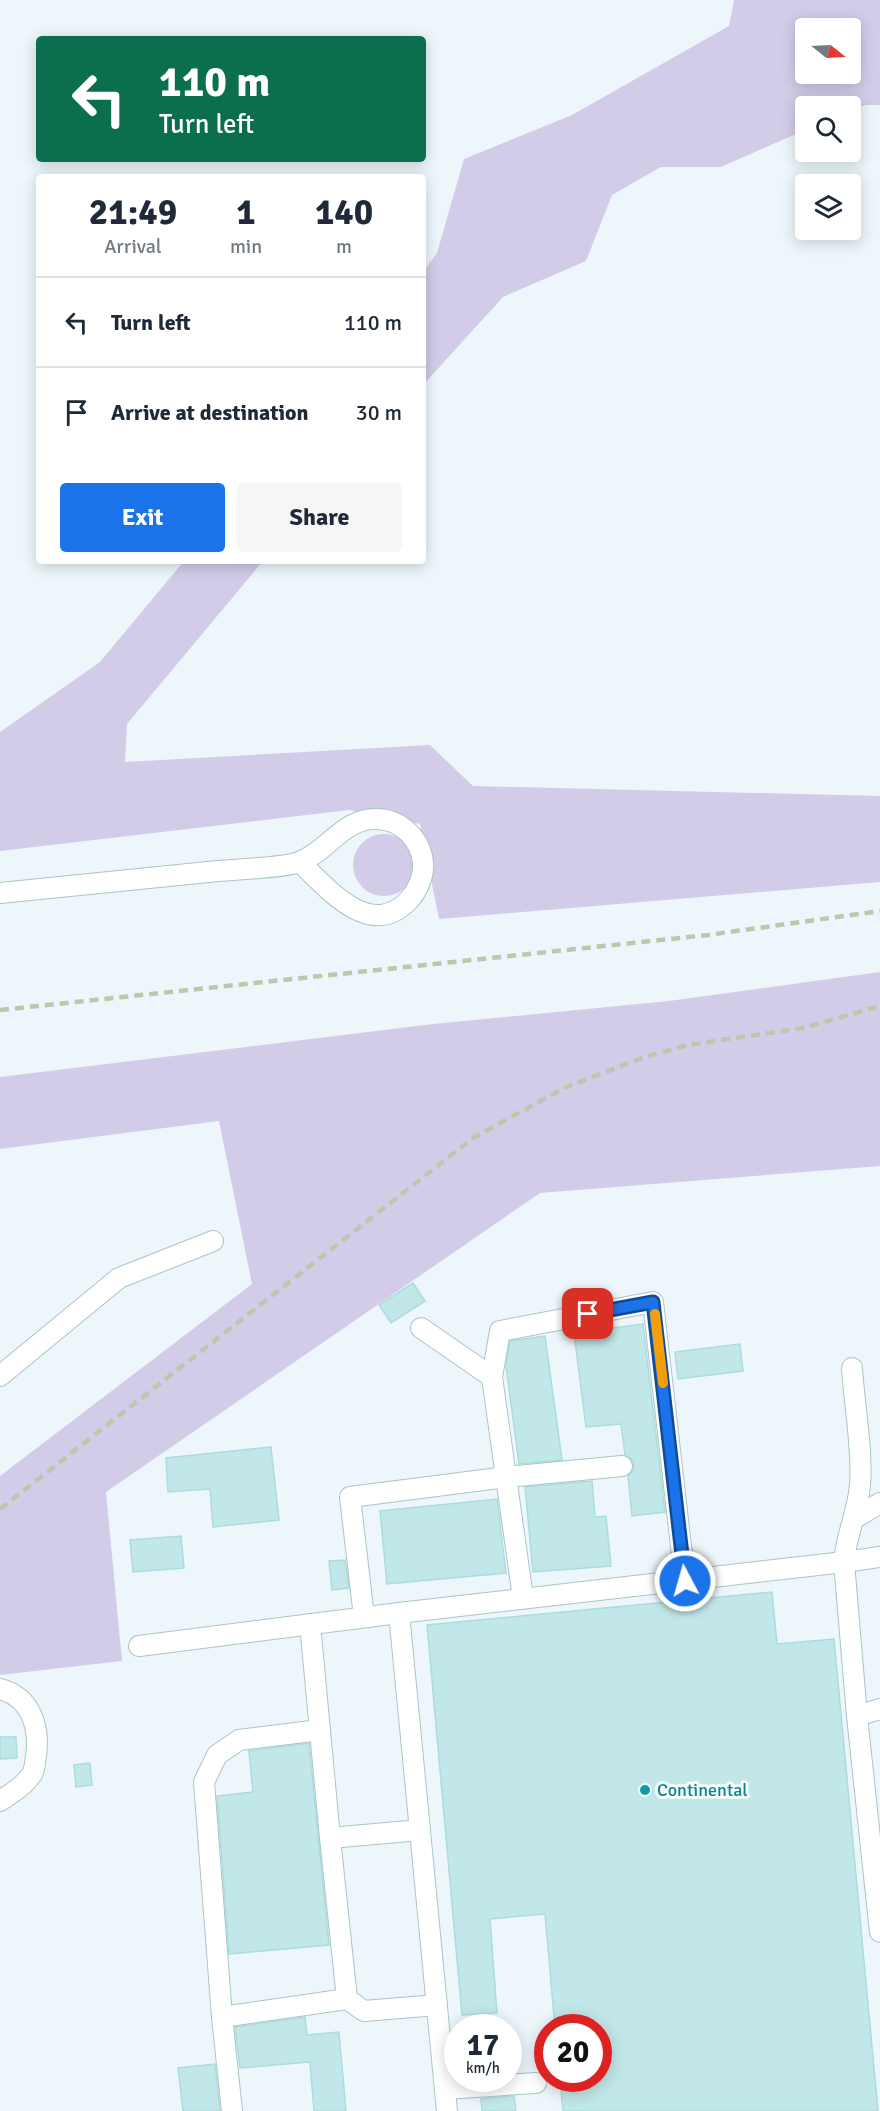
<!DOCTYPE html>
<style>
body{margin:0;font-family:Signika,sans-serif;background:#f6f6f7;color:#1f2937;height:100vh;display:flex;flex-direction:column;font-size:22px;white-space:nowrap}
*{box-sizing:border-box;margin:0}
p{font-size:20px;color:#747a83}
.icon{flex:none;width:33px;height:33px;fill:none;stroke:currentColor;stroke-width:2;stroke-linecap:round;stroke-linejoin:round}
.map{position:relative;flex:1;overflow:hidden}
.details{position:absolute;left:36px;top:174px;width:390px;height:390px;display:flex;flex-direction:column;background:#fff;border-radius:6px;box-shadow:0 3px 15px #0003}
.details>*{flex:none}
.top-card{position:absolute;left:36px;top:36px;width:390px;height:126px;border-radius:6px;box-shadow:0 3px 15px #0003;background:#0b6e4f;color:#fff;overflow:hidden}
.needle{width:39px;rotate:108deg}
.tools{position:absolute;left:795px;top:18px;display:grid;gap:12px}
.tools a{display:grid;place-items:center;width:66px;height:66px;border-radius:6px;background:#fff;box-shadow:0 3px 15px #0003;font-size:30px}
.speed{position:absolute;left:444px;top:2014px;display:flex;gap:12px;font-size:30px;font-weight:700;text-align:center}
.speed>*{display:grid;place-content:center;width:78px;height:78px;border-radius:50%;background:#fff;box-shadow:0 3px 15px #0003;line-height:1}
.speed small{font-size:15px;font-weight:400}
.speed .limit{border:9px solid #d22;background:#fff;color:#111}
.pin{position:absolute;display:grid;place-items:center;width:51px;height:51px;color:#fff;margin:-26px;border-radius:12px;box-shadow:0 3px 9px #0006}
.me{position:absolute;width:66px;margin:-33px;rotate:354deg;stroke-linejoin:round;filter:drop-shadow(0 0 4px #0008)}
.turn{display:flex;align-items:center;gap:21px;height:126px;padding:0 24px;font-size:27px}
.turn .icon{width:78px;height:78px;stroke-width:2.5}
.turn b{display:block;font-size:42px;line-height:51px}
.eta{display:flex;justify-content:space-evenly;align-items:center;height:102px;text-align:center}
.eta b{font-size:36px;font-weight:700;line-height:42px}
.cta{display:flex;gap:12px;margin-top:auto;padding:12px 24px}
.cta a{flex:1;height:69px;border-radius:6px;background:#1a73e8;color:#fff;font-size:24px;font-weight:700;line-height:69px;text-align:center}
.cta a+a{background:#f6f6f7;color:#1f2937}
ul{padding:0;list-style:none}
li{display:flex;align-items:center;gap:18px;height:90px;padding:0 24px;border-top:2px solid #e0e1e3}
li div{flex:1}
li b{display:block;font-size:22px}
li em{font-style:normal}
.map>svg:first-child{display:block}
</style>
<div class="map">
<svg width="880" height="2111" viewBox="0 0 880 2111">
<rect width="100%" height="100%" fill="#edf7fb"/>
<!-- green -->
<g fill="#d2cce8" fill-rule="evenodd">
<path d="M734 0H880V105H865L851 111 850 106H806L805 130 721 167H661L612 195 586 261 503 297 423 385V272L437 253 464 159 572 115 729 26ZM806 28H850V74H806Z"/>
<polygon points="184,561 263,561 127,724 125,762 430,745 473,786 880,796 880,882 439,919 420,824 349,810 0,851 0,732 100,662"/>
<circle cx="384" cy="865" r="31"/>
<polygon points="880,972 880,1166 540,1193 106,1492 122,1661 0,1675 0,1476 252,1284 219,1121 0,1149 0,1077 433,1024 669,1001"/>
</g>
<!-- building -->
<g fill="#c2e7e8" stroke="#aaddde" stroke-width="1.5">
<polygon points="413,1283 425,1301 391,1323 379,1305"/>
<polygon points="643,1324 665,1512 632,1516 628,1476 633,1471 634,1464 631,1459 625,1455 621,1424 586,1427 574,1333"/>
<polygon points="545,1336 562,1460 519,1464 506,1366 510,1341"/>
<polygon points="740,1344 743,1371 678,1379 675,1352"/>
<polygon points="271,1447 279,1520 213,1527 210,1489 168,1492 166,1458"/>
<polygon points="592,1481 595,1517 606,1516 611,1566 533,1572 525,1487"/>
<polygon points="497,1499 506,1573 387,1584 380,1511"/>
<polygon points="181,1536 184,1568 133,1572 130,1540"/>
<polygon points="345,1560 349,1588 332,1590 329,1561"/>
<polygon points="772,1592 777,1644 834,1639 878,2111 563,2111 560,2079 598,2079 598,2028 555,2028 545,1914 490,1919 497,2013 462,2015 427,1625"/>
<polygon points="0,1737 16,1737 17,1758 0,1759"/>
<polygon points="309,1743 329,1945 229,1954 217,1796 253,1792 249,1751"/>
<polygon points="90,1763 92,1785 76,1787 74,1765"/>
<polygon points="305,2017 307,2035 339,2032 346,2111 314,2111 310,2062 240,2068 235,2027"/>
<polygon points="215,2064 220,2111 183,2111 178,2068"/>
<polygon points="514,2096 516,2111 482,2111 481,2099"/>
</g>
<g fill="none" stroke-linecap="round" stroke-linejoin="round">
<defs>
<g id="minor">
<path d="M0 893C73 886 145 878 218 871 237 869 284 868 299 862 328 852 343 817 378 819 401 820 421 839 423 863 424 876 418 890 409 900 370 941 327 888 300 862"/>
<polyline points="421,1328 492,1377"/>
<path d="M852 1368C854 1402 863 1452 860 1485 858 1512 846 1535 844 1562L880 1557"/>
<polyline points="0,1376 119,1278 213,1241"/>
<polyline points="855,1518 880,1503"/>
<polyline points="523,1598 492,1377 500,1331 653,1302 685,1581"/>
<polyline points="364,1617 350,1497 507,1477 622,1466"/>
<polyline points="310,1624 330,1838 420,1830"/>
<polyline points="139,1646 399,1613"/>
<path d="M0 1689C31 1697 40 1727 36 1756 35 1762 35 1769 32 1774 24 1786 12 1793 0 1801"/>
<polyline points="857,1716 880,1709"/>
<polyline points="330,1838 347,1999 364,2011 437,2005"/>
<polyline points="222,2017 204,1782 217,1755 239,1740 320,1730"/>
<polyline points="445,2089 536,2083"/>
<polyline points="232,2111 222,2017 347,1999"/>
<polyline points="447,2111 399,1613 844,1562 857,1716 880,1932"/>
</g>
</defs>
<!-- minor casing -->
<use href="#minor" stroke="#abc4c5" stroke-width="22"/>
<!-- minor -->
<use href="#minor" stroke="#fff" stroke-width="20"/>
<!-- rail -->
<g stroke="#c0c5ab" stroke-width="4.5" stroke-dasharray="9 6" stroke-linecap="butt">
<polyline points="0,1010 708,935 880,911"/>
<polyline points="0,1509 473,1138 564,1088 642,1058 688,1045 803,1028 880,1006"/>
</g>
</g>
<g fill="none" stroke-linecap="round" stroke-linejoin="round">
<defs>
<polyline id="route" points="588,1314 653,1302 685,1581"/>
</defs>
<!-- route casing -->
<use href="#route" stroke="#114b97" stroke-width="15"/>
<!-- route -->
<use href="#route" stroke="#1a73e8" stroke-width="10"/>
<!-- slow -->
<polyline stroke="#f59e0b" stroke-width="10" points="655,1314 663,1383"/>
</g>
<!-- markers -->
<circle fill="#0f9aa8" stroke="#f3fbfd" stroke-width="2" cx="645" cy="1790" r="6"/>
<g text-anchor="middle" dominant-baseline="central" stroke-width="6" stroke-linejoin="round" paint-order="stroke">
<!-- culture labels -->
<g font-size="18" fill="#0d838f" stroke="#f3fbfd" text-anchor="start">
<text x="657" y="1790">Continental</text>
</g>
</g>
</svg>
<div class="tools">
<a><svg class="needle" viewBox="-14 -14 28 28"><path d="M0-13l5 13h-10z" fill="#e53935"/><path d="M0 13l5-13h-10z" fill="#747a83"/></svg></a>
<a><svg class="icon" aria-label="search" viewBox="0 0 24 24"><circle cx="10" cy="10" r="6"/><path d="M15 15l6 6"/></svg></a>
<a><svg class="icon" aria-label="layers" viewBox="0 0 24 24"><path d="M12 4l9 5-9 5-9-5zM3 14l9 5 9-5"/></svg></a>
</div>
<div class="speed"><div>17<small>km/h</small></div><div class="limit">20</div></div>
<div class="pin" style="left:588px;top:1314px;background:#d93025"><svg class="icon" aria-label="arrive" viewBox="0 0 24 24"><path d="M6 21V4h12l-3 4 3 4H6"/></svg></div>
<svg class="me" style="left:685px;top:1581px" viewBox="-20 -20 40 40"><circle r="17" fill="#1a73e8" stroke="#fff" stroke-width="3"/><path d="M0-11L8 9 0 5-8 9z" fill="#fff"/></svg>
<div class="top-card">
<div class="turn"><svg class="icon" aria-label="left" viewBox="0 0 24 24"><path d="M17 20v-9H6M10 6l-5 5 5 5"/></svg><div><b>110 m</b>Turn left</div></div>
</div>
<section class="details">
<div class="eta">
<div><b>21:49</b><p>Arrival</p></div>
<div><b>1</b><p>min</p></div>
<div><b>140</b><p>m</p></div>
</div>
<ul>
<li><svg class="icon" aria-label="left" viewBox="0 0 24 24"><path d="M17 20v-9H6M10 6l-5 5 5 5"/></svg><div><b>Turn left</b></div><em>110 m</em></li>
<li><svg class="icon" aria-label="arrive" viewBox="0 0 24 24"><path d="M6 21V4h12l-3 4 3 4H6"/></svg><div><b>Arrive at destination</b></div><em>30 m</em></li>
</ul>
<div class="cta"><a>Exit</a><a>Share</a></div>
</section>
</div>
